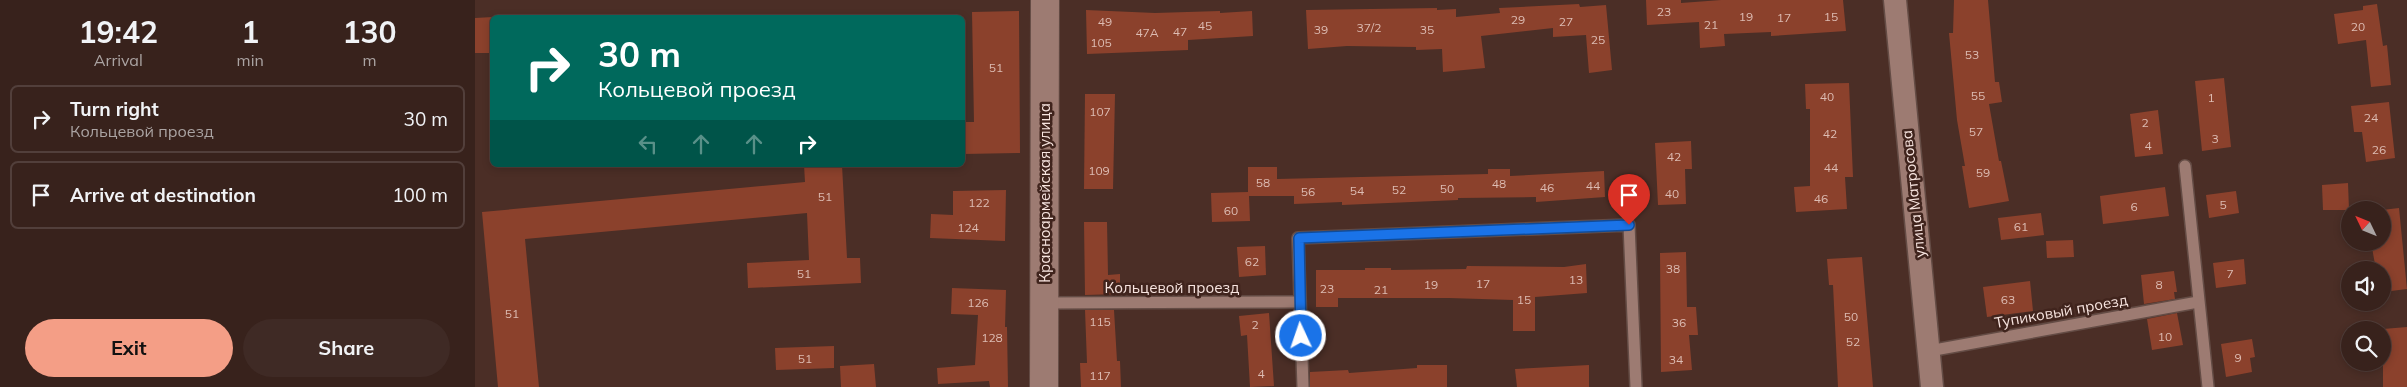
<!DOCTYPE html>
<meta charset="utf-8">
<style>
body{margin:0;font-family:Mulish,sans-serif;background:#3f2a25;color:#f1f3f6;height:100vh;display:flex;flex-direction:column;font-size:19px;white-space:nowrap}
*{box-sizing:border-box;margin:0}
p{font-size:16px;color:#aba4a3}
.icon{flex:none;width:28px;height:28px;fill:none;stroke:currentColor;stroke-width:2;stroke-linecap:round;stroke-linejoin:round}
.map{position:relative;flex:1;overflow:hidden}
.details{display:flex;flex-direction:column;background:#38221c;width:475px}
.details>*{flex:none}
.guide{position:absolute;left:15px;top:15px;width:475px;height:152px;border-radius:8px;box-shadow:0 2px 8px #0003,0 0 0 1px #523f3b;background:#00695c;color:#fff;overflow:hidden}
.needle{width:32px;rotate:313deg}
.fabs{position:absolute;left:1866px;top:201px;display:grid;gap:10px}
.fabs a{display:grid;place-items:center;width:50px;height:50px;border-radius:50%;background:#38221c;box-shadow:0 2px 8px #0003,0 0 0 1px #523f3b;font-size:25px}
.pin{position:absolute;display:grid;place-items:center;width:42px;height:42px;color:#fff;margin:-51px -21px;border-radius:50% 50% 50% 0;rotate:-45deg;box-shadow:0 0 5px #0007}
.pin .icon{rotate:45deg}
.me{position:absolute;width:55px;margin:-28px;rotate:357deg;stroke-linejoin:round;filter:drop-shadow(0 0 4px #0008)}
.turn{display:flex;align-items:center;gap:18px;height:105px;padding:0 25px;font-size:22px}
.turn .icon{width:65px;height:65px;stroke-width:2.5}
.turn b{display:block;font-size:35px;line-height:42px}
.lanes{display:flex;align-items:center;height:48px;padding:0 25px;background:#0003;justify-content:center;gap:25px;direction:ltr}
.lanes .off{opacity:.35}
.eta{display:flex;justify-content:space-evenly;align-items:center;height:85px;text-align:center}
.eta b{font-size:30px;font-weight:700;line-height:35px}
.primary-button{display:flex;gap:10px;margin-top:auto;padding:10px 25px}
.primary-button a{flex:1;height:58px;border-radius:30px;background:#f49e86;color:#111;font-size:20px;font-weight:700;line-height:58px;text-align:center}
.primary-button a+a{background:#3f2a25;color:#f1f3f6}
ul{padding:0;list-style:none}
li{display:flex;align-items:center;gap:15px;height:68px;margin:0 10px 8px;padding:0 15px;border:2px solid #523f3b;border-radius:8px}
li div{flex:1}
li b{display:block;font-size:19px}
li em{font-style:normal}
main{display:flex;flex:1;min-height:0}
.map>svg:first-child{display:block}
</style>
<main>
<section class="details">
<div class="eta">
<div><b>19:42</b><p>Arrival</p></div>
<div><b>1</b><p>min</p></div>
<div><b>130</b><p>m</p></div>
</div>
<ul>
<li><svg class="icon" aria-label="right" viewBox="0 0 24 24"><path d="M7 20v-9h11M14 6l5 5-5 5"/></svg><div><b>Turn right</b><p>Кольцевой проезд</p></div><em>30 m</em></li>
<li><svg class="icon" aria-label="arrive" viewBox="0 0 24 24"><path d="M6 21V4h12l-3 4 3 4H6"/></svg><div><b>Arrive at destination</b></div><em>100 m</em></li>
</ul>
<div class="primary-button"><a>Exit</a><a>Share</a></div>
</section>
<div class="map">
<svg width="1932" height="387" viewBox="0 0 1932 387">
<rect width="100%" height="100%" fill="#4b2e26"/>
<!-- building -->
<g fill="#8b412c">
<polygon points="1171,0 1206,0 1206,3 1246,0 1368,0 1371,31 1296,36 1296,32 1249,34 1250,46 1225,48 1224,22 1172,25"/>
<polygon points="1479,0 1513,0 1520,82 1524,82 1527,102 1514,104 1524,161 1526,161 1534,201 1494,208 1487,166 1490,166 1482,120 1474,33 1478,33"/>
<polygon points="1104,4 1105,7 1131,5 1137,70 1114,73 1111,35 1078,37 1078,28 1006,36 1010,68 968,72 967,49 941,50 941,47 872,46 833,49 831,10 962,8 962,10 981,9 981,17 1025,13 1024,8"/>
<polygon points="1902,4 1908,46 1912,45 1916,85 1896,87 1891,40 1863,44 1859,14 1888,10 1888,6"/>
<polygon points="611,10 680,13 745,11 745,13 777,11 778,36 713,40 713,50 612,54"/>
<polygon points="544,11 545,153 488,154 488,122 499,122 497,12"/>
<polygon points="18,17 18,53 0,53 0,18"/>
<polygon points="1749,78 1756,147 1727,151 1720,81"/>
<polygon points="1374,83 1378,177 1370,177 1372,209 1321,212 1319,187 1335,186 1335,109 1331,109 1330,84"/>
<polygon points="610,94 640,94 638,189 609,189"/>
<polygon points="1914,102 1920,158 1891,162 1887,132 1879,132 1876,106"/>
<polygon points="1683,110 1688,154 1660,157 1655,114"/>
<polygon points="1216,141 1217,169 1210,169 1211,204 1183,205 1180,143"/>
<polygon points="329,165 367,165 372,258 385,258 386,283 273,288 272,263 334,260 332,213 50,239 64,387 23,387 7,212 330,182"/>
<polygon points="773,167 802,167 802,179 1013,174 1013,169 1035,169 1035,176 1129,171 1130,197 1061,202 1061,197 983,198 983,200 867,205 867,202 819,204 819,196 774,196 775,221 737,222 736,193 773,192"/>
<polygon points="1873,183 1874,210 1848,210 1847,185"/>
<polygon points="1690,187 1694,216 1628,224 1625,196"/>
<polygon points="531,190 530,241 455,238 456,214 478,215 478,191"/>
<polygon points="1761,191 1764,213 1734,218 1731,195"/>
<polygon points="1924,208 1932,289 1908,292 1908,270 1901,270 1896,242 1908,242 1907,210"/>
<polygon points="1566,213 1569,235 1526,240 1523,218"/>
<polygon points="609,222 632,222 633,275 645,274 645,294 610,295"/>
<polygon points="1598,240 1599,257 1572,258 1571,241"/>
<polygon points="790,246 791,275 764,277 762,247"/>
<polygon points="1211,252 1212,307 1221,307 1223,335 1214,335 1217,370 1186,372 1185,253"/>
<polygon points="1387,257 1398,387 1363,387 1358,285 1354,285 1352,259"/>
<polygon points="1769,259 1771,284 1741,288 1738,263"/>
<polygon points="1111,264 1112,293 1060,297 1060,331 1038,331 1038,300 974,298 863,298 863,307 841,307 841,270 890,270 890,268 916,268 916,270 991,269 992,266 1089,267"/>
<polygon points="1699,271 1702,292 1699,292 1700,299 1669,304 1666,275"/>
<polygon points="1555,281 1558,311 1512,317 1508,287"/>
<polygon points="477,288 531,290 530,327 532,327 533,387 515,387 514,381 463,384 462,368 500,365 503,315 476,314"/>
<polygon points="610,310 639,310 642,361 645,361 646,387 606,387 605,363 612,363"/>
<polygon points="794,313 799,386 775,387 772,335 766,336 764,316"/>
<polygon points="1702,313 1708,345 1677,350 1672,319"/>
<polygon points="1932,327 1932,387 1908,387 1908,329"/>
<polygon points="1777,339 1780,357 1775,358 1777,372 1751,377 1746,344"/>
<polygon points="359,346 359,368 301,370 300,348"/>
<polygon points="399,364 401,387 366,387 365,366"/>
<polygon points="942,365 972,365 972,387 835,387 835,372 873,370 874,373 942,368"/>
<polygon points="1114,365 1114,387 1042,387 1040,369"/>
</g>
<g fill="none" stroke-linecap="round" stroke-linejoin="round">
<defs>
<g id="service">
<polyline points="1710,166 1733,387"/>
<polyline points="569,303 825,302"/>
<polyline points="1454,351 1723,302"/>
<polyline points="828,387 823,238 1154,225 1161,387"/>
</g>
<polyline id="minor" points="1420,0 1457,387"/>
<polyline id="tertiary" points="569,387 570,0"/>
</defs>
<!-- service casing -->
<use href="#service" stroke="#644c45" stroke-width="14"/>
<!-- minor casing -->
<use href="#minor" stroke="#644c45" stroke-width="25"/>
<!-- tertiary casing -->
<use href="#tertiary" stroke="#644c45" stroke-width="30"/>
<!-- service -->
<use href="#service" stroke="#9d7b72" stroke-width="11"/>
<!-- minor -->
<use href="#minor" stroke="#9d7b72" stroke-width="22"/>
<!-- tertiary -->
<use href="#tertiary" stroke="#9d7b72" stroke-width="28"/>
</g>
<g fill="none" stroke-linecap="round" stroke-linejoin="round">
<defs>
<polyline id="route" points="826,336 824,238 1154,225"/>
</defs>
<!-- route casing -->
<use href="#route" stroke="#114b97" stroke-width="12"/>
<!-- route -->
<use href="#route" stroke="#1a73e8" stroke-width="9"/>
</g>
<g text-anchor="middle" dominant-baseline="central" stroke-width="5" stroke-linejoin="round" paint-order="stroke">
<!-- number labels -->
<g font-size="12" fill="#ddbcb3">
<text x="1189" y="11">23</text>
<text x="1271" y="16">19</text>
<text x="1356" y="16">15</text>
<text x="1309" y="17">17</text>
<text x="1043" y="19">29</text>
<text x="630" y="21">49</text>
<text x="1091" y="21">27</text>
<text x="1236" y="24">21</text>
<text x="730" y="25">45</text>
<text x="1883" y="26">20</text>
<text x="894" y="27">37/2</text>
<text x="846" y="29">39</text>
<text x="952" y="29">35</text>
<text x="705" y="31">47</text>
<text x="672" y="32">47А</text>
<text x="1123" y="39">25</text>
<text x="626" y="42">105</text>
<text x="1497" y="54">53</text>
<text x="521" y="67">51</text>
<text x="1503" y="95">55</text>
<text x="1352" y="96">40</text>
<text x="1736" y="97">1</text>
<text x="625" y="111">107</text>
<text x="1896" y="117">24</text>
<text x="1670" y="122">2</text>
<text x="1501" y="131">57</text>
<text x="1355" y="133">42</text>
<text x="1740" y="138">3</text>
<text x="1673" y="145">4</text>
<text x="1904" y="149">26</text>
<text x="1199" y="156">42</text>
<text x="1356" y="167">44</text>
<text x="624" y="170">109</text>
<text x="1508" y="172">59</text>
<text x="788" y="182">58</text>
<text x="1024" y="183">48</text>
<text x="1118" y="185">44</text>
<text x="1072" y="187">46</text>
<text x="972" y="188">50</text>
<text x="924" y="189">52</text>
<text x="882" y="190">54</text>
<text x="833" y="191">56</text>
<text x="1197" y="193">40</text>
<text x="350" y="196">51</text>
<text x="1346" y="198">46</text>
<text x="504" y="202">122</text>
<text x="1748" y="204">5</text>
<text x="1659" y="206">6</text>
<text x="756" y="210">60</text>
<text x="1546" y="226">61</text>
<text x="493" y="227">124</text>
<text x="777" y="261">62</text>
<text x="1198" y="268">38</text>
<text x="329" y="273">51</text>
<text x="1755" y="273">7</text>
<text x="1101" y="279">13</text>
<text x="1008" y="283">17</text>
<text x="956" y="284">19</text>
<text x="1684" y="284">8</text>
<text x="852" y="288">23</text>
<text x="906" y="289">21</text>
<text x="1049" y="299">15</text>
<text x="1533" y="299">63</text>
<text x="503" y="302">126</text>
<text x="37" y="313">51</text>
<text x="1376" y="316">50</text>
<text x="625" y="321">115</text>
<text x="1204" y="322">36</text>
<text x="780" y="324">2</text>
<text x="1690" y="336">10</text>
<text x="517" y="337">128</text>
<text x="1378" y="341">52</text>
<text x="1763" y="357">9</text>
<text x="330" y="358">51</text>
<text x="1201" y="359">34</text>
<text x="786" y="373">4</text>
<text x="625" y="375">117</text>
</g>
<!-- street labels -->
<g font-size="15" fill="#f8e5e0" stroke="#40241d">
<text transform="translate(569 193) rotate(-90)">Красноармейская улица</text>
<text transform="translate(1438 194) rotate(-96)">улица Матросова</text>
<text x="697" y="287">Кольцевой проезд</text>
<text transform="translate(1586 311) rotate(-10)">Тупиковый проезд</text>
</g>
</g>
</svg>
<div class="fabs">
<a><svg class="needle" viewBox="-14 -14 28 28"><path d="M0-13l5 13h-10z" fill="#e53935"/><path d="M0 13l5-13h-10z" fill="#aba4a3"/></svg></a>
<a><svg class="icon" aria-label="sound" viewBox="0 0 24 24"><path d="M4 9h4l5-4v14l-5-4H4zM17 9q2 3 0 6"/></svg></a>
<a><svg class="icon" aria-label="search" viewBox="0 0 24 24"><circle cx="10" cy="10" r="6"/><path d="M15 15l6 6"/></svg></a>
</div>
<div class="pin" style="left:1154px;top:225px;background:#d93025"><svg class="icon" aria-label="arrive" viewBox="0 0 24 24"><path d="M6 21V4h12l-3 4 3 4H6"/></svg></div>
<svg class="me" style="left:826px;top:336px" viewBox="-20 -20 40 40"><circle r="17" fill="#1a73e8" stroke="#fff" stroke-width="3"/><path d="M0-11L8 9 0 5-8 9z" fill="#fff"/></svg>
<div class="guide">
<div class="turn"><svg class="icon" aria-label="right" viewBox="0 0 24 24"><path d="M7 20v-9h11M14 6l5 5-5 5"/></svg><div><b>30 m</b>Кольцевой проезд</div></div>
<div class="lanes"><svg class="icon off" aria-label="left" viewBox="0 0 24 24"><path d="M17 20v-9H6M10 6l-5 5 5 5"/></svg><svg class="icon off" aria-label="ahead" viewBox="0 0 24 24"><path d="M12 20V5M6 11l6-6 6 6"/></svg><svg class="icon off" aria-label="ahead" viewBox="0 0 24 24"><path d="M12 20V5M6 11l6-6 6 6"/></svg><svg class="icon" aria-label="right" viewBox="0 0 24 24"><path d="M7 20v-9h11M14 6l5 5-5 5"/></svg></div>
</div>
</div>
</main>
